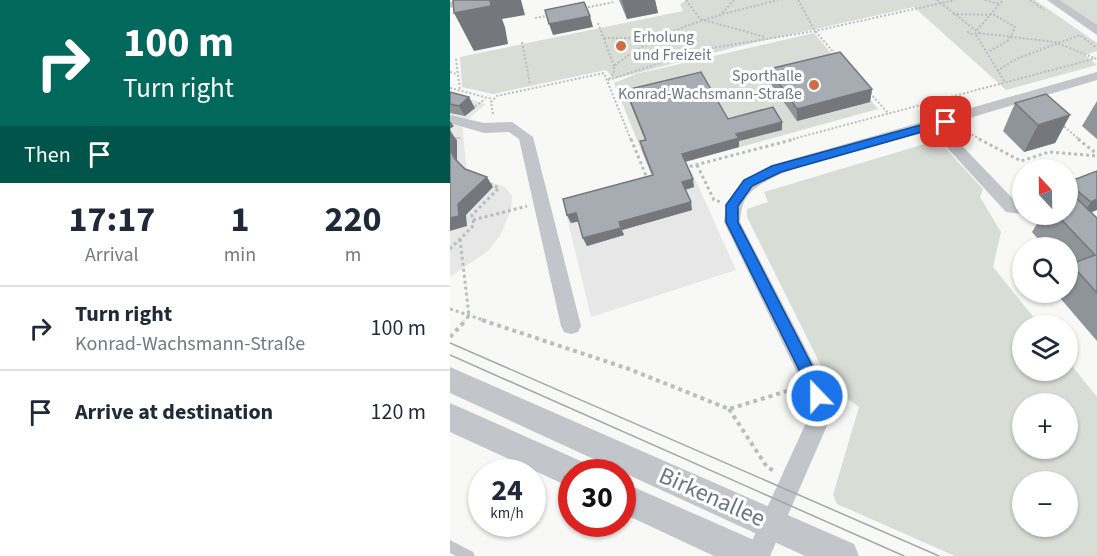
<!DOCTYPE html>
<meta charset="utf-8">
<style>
body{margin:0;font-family:"Source Sans 3",sans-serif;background:#f6f6f7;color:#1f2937;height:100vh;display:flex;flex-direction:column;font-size:22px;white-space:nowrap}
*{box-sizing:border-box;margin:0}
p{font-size:20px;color:#747a83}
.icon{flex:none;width:33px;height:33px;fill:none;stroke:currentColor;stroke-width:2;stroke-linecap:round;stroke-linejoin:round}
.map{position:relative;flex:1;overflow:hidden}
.side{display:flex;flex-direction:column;background:#fff;width:450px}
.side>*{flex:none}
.banner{background:#00695c;color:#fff;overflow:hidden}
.needle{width:39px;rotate:338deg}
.buttons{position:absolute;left:562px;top:159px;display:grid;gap:12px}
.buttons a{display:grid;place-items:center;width:66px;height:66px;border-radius:50%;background:#fff;box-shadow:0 2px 4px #0004;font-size:30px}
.speed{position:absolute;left:18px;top:459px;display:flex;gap:12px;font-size:30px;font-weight:700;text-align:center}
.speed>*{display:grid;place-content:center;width:78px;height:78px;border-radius:50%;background:#fff;box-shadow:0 2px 4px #0004;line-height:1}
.speed small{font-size:15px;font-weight:400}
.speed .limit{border:9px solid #d22;background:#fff;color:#111}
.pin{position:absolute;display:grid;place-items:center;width:51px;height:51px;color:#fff;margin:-26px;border-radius:12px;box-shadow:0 3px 9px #0006}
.me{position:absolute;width:66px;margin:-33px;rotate:338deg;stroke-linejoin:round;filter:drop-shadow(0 0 4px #0008)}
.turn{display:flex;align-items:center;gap:21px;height:126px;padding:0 24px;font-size:27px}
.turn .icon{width:78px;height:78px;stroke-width:2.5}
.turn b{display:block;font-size:42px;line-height:51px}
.then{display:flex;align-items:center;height:57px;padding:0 24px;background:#0003;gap:12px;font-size:22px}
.eta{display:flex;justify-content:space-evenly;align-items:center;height:102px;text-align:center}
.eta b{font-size:36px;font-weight:700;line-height:42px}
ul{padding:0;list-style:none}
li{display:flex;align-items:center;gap:18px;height:84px;padding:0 24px;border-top:2px solid #e0e1e3}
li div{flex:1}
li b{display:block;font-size:22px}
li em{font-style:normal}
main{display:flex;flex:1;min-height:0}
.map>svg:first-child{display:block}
</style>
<main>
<section class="side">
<div class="banner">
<div class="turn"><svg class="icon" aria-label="right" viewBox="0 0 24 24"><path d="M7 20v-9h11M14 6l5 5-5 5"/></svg><div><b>100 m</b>Turn right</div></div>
<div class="then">Then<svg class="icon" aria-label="arrive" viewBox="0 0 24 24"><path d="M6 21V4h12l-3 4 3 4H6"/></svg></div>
</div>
<div class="eta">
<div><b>17:17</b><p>Arrival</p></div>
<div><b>1</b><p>min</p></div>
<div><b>220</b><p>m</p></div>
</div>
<ul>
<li><svg class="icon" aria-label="right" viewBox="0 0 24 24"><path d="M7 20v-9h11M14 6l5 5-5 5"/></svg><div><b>Turn right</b><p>Konrad-Wachsmann-Straße</p></div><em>100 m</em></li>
<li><svg class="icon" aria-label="arrive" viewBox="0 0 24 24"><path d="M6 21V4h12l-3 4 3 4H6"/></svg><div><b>Arrive at destination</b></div><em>120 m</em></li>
</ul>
</section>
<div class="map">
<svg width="647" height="556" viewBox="0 0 647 556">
<rect width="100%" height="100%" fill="#f8f8f6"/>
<!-- built -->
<g fill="#e6e7e6">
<polygon points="0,93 36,104 12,124 17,174 55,187 62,196 61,210 50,236 38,251 0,277"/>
<polygon points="241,170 286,270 141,317 114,205"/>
</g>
<!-- green -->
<g fill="#d8ddd6" fill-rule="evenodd">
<polygon points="237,0 585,0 647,43 647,51 635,55 647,65 556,90 464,7 290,46 164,79 156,70 43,94 12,87 10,57 233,11 230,4"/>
<polygon points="610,0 647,0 647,26"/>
<polygon points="364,33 428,109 200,172 164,83 186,74"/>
<path d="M488 140 533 189 530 197 551 232 543 267 590 325 573 326V370H618V361L647 397V556H505L387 504 383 495 409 407 382 388 297 217V209L318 202 314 192ZM573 404H618V448H573ZM573 482H618V526H573Z"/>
</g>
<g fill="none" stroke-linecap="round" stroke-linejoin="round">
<!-- path-far2 -->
<g stroke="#babdbf" stroke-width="2" stroke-dasharray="2 2" stroke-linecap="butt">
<polyline points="236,0 250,19 315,37"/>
<polyline points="348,0 365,31 386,55"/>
<polyline points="487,0 529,33 520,34 518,32 521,30"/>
<polyline points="535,0 549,4"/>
<polyline points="580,0 594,10"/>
<polyline points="134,8 164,2"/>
<polyline points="272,13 284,0"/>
<polyline points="503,14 545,15 565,27 559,40 538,52"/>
<polyline points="85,18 101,15"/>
<polyline points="148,23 164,66"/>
<polyline points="527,30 553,0"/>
<polyline points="529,33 605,42 644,58"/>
<polyline points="526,35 555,82"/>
<polyline points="154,38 201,38"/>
<polyline points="72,42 80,84"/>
<polyline points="6,59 10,90"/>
<polyline points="547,71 566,59 630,35 647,48"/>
<polyline points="0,72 7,74"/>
<path d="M159 79 164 73V66C213 27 269 15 328 0"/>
<polyline points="158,80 250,50 365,31 505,0"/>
<polyline points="0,88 42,99"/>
<polyline points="420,93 438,113"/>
<polyline points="22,109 35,99"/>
<polyline points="43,114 41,102 47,96 154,73 181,140"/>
<polyline points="611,124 630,140"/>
<polyline points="511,129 532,140"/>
<polyline points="0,140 9,138 2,138"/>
<polyline points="339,140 647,58"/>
</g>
<!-- path-far1 -->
<g stroke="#babdbf" stroke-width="3" stroke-dasharray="3 3" stroke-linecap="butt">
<polyline points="181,139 197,178"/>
<polyline points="529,139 571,161 599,152 647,156"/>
<polyline points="628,139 647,154"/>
<polyline points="0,140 7,139"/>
<polyline points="247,165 264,200 271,202"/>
<polyline points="234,168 345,139"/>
<polyline points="23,220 77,206"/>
<polyline points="10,239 19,316 14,321"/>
<polyline points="0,249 24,225 22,215 49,188 40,184"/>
<polyline points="0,309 36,321"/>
</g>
<!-- path -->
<g stroke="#babdbf" stroke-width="4" stroke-dasharray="4 4" stroke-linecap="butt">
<polyline points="32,320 179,369 279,409 347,388"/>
<polyline points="0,337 16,320"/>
<polyline points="279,409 317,467 326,472"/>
</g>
<!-- service -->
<polygon fill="#c2c5c9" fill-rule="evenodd" points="0,540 23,552 25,556 6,556 0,553"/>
<!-- minor -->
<g fill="#c2c5c9" fill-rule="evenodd">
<polygon points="9,0 33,0 0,8 0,2"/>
<polygon points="597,0 610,0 647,25 647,35"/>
<path d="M647 72V80L493 126 566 202H573V214L556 212 480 129C439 142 328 165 301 192 292 200 291 211 290 222L369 374 383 412 320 556H295L361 412 352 383 274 222C277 191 295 178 322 165Z"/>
<polygon points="0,115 34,123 62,122 83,137 131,326 128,332 121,334 114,332 111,326 69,139 59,132 34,133 0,123"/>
</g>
<!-- tertiary -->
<g fill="#c2c5c9" fill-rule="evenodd">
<polygon points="0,367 404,544 409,556 355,556 0,393"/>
<polygon points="0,403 133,462 137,472 122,472 122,488 0,432"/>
<polygon points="172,482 313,544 318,556 264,556 172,513"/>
</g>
<!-- tram -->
<g stroke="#a2a7ac" stroke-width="1.5">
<polyline points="0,343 489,556"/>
<polyline points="0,355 454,556"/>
</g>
</g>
<!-- wall -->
<g fill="#8f9499">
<polygon points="169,0 205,0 208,13 177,19"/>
<polygon points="319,69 422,89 420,102 347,121 319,81"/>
<polygon points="176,90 278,119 332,130 289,141 289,147 235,162 244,187 235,190 242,210 172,230 174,235 137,246 133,238 129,221 121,223 117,215 202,175 192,150 190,141 195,140 178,98"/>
<polygon points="0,92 25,108 15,116 0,113"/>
<polygon points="647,101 647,139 632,126"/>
<polygon points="565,103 620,115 605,143 574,152 553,131"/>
<polygon points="647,171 641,212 647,218 647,341 605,292 618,292 618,248 596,248 582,232 593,214 618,214 618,182"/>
</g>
<!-- shaded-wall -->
<g fill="#74787d">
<polygon points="35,0 71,0 75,15 52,19 55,27 58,44 24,51 4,13"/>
<polygon points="172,0 205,0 208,13 177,19"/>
<polygon points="140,16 143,27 103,35 99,24"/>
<polygon points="422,89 420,102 347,121 347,109"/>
<polygon points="19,97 25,108 15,116 9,106"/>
<polygon points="620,115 605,143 574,152 588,125"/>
<polygon points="0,121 4,126 0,129"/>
<polygon points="332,122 332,130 289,141 289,147 233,162 232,154 286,134"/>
<polygon points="0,130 7,141 7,161 0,150"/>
<polygon points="37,177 43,187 16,215 17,226 0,231 0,218 8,204"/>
<polygon points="243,179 244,187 234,190 232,182"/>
<polygon points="647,199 647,210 630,217 641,202"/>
<polygon points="241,202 242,210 172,230 169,222"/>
<polygon points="126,213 130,221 121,223 117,215"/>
<polygon points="171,228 174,235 137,246 133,238"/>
</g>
<!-- building -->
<g fill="#a6acb2" stroke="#74787d" stroke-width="1.5">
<polygon points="3,0 40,0 41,6 4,13"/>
<polygon points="134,2 140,16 99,24 95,10"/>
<polygon points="390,52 422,89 347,109 319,69"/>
<polygon points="251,72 278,119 323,107 332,122 286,134 289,138 232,154 243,179 232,182 241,202 169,222 171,228 133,238 126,213 117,215 113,199 203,175 190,141 196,140 176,90"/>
<polygon points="0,92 19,97 9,106 0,104"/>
<polygon points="596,94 620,115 588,125 565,103"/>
<polygon points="0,130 0,150 5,159 15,169 37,177 8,204 9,216 0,218"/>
<polygon points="647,171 647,199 641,202 618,183 618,182"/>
<polygon points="625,197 647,218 647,293 621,264 645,255 606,214 618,214 618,199"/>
</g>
<!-- route -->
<polygon fill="#1a73e8" stroke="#114b97" stroke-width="1.5" points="496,118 501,122 500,124 331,172 302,186 288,206 288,222 370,381 375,396 372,402 367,404 361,402 355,382 276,222 276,205 294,180 322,166"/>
<!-- markers -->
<g fill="#cd6d41" stroke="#fff" stroke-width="2">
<circle cx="171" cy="46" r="6"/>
<circle cx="364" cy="85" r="6"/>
</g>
<g text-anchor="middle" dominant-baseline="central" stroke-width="6" stroke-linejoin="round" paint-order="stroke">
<!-- far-poi labels -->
<g font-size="16" fill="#6b7783" stroke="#fff" text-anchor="start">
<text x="183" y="37">Erholung<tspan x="183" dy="18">und Freizeit</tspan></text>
<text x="352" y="76" text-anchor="end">Sporthalle<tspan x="352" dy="18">Konrad-Wachsmann-Straße</tspan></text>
</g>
<!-- near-street labels -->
<g font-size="24" fill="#6b7783" stroke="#fff">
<text transform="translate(262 497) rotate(24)">Birkenallee</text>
</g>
</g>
</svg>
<div class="buttons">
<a><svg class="needle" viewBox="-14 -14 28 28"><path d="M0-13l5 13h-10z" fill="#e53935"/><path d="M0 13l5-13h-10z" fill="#747a83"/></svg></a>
<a><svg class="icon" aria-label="search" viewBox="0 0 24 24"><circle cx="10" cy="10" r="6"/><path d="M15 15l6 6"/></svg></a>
<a><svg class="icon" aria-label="layers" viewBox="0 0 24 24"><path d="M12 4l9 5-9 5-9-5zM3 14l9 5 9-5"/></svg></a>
<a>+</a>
<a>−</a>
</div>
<div class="speed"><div>24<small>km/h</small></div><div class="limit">30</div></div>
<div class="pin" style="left:496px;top:122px;background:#d93025"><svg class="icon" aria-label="arrive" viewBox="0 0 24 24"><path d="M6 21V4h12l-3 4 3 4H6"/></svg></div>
<svg class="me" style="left:367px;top:396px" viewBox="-20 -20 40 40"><circle r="17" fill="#1a73e8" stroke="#fff" stroke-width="3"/><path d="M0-11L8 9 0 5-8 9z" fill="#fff"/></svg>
</div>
</main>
